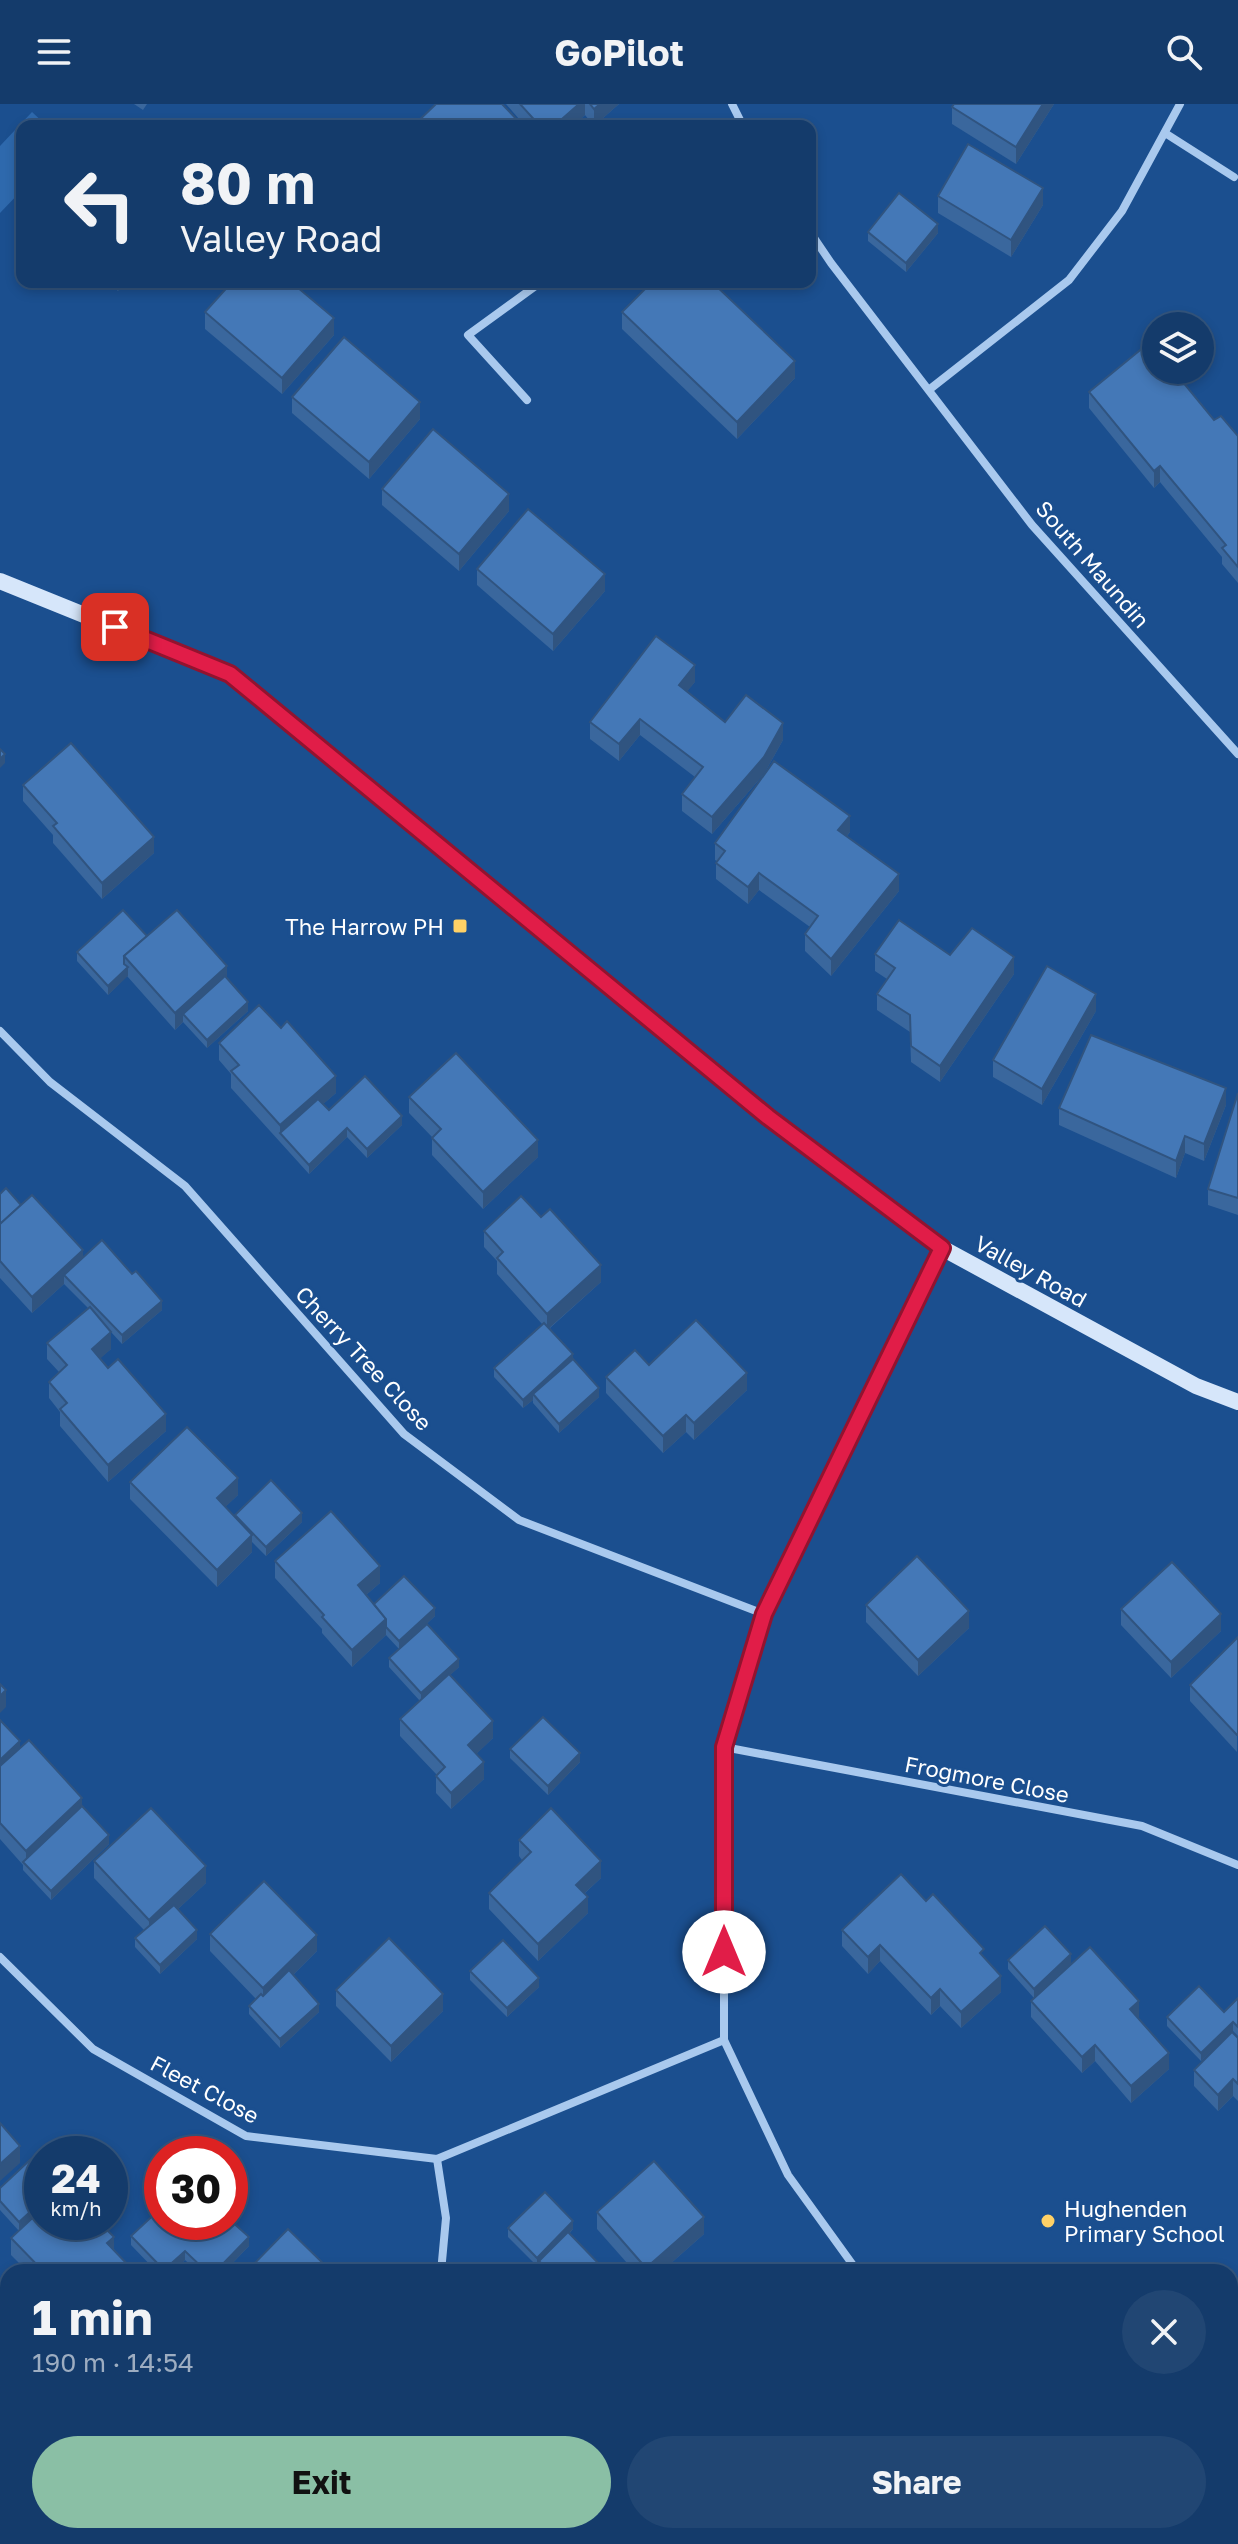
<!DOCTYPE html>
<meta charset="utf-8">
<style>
body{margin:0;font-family:"Golos Text",sans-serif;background:#214673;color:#f1f3f6;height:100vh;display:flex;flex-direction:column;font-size:30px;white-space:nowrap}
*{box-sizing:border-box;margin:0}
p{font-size:26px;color:#9dadc1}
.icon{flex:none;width:44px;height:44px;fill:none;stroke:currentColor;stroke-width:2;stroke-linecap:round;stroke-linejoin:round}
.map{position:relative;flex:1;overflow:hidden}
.details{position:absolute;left:0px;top:2160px;width:1238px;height:280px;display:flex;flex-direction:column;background:#143b6b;border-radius:24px 24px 0 0;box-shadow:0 4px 12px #0003,0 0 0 2px #33557e}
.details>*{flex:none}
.hud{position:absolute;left:16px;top:16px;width:800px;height:168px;border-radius:16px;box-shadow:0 4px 12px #0003,0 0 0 2px #33557e;background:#143b6b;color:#f1f3f6;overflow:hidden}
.controls{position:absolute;left:1142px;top:208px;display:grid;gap:16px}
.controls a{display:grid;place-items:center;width:72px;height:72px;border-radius:50%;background:#143b6b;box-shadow:0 4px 12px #0003,0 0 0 2px #33557e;font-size:40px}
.speed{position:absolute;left:24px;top:2032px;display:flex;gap:16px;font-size:40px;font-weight:700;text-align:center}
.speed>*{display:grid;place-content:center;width:104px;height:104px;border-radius:50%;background:#143b6b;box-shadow:0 4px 12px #0003,0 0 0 2px #33557e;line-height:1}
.speed small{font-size:20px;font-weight:400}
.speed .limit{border:12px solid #d22;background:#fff;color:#111}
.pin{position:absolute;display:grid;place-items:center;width:68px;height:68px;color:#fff;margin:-34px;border-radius:16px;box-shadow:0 4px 12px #0006}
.me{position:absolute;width:88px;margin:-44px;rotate:0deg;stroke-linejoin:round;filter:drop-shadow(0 0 6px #0008)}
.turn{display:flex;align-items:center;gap:28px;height:168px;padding:0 32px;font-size:36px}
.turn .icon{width:104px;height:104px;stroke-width:2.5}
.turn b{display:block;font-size:56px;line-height:68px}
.round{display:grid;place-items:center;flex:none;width:84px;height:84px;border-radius:42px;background:#214673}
.headline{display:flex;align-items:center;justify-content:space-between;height:136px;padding:0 32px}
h1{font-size:48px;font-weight:700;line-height:60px}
.button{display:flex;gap:16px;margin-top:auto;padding:16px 32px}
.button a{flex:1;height:92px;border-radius:48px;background:#8abfa5;color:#111;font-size:32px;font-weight:700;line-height:92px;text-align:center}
.button a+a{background:#214673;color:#f1f3f6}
header{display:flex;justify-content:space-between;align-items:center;height:104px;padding:0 32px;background:#143b6b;font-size:36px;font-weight:700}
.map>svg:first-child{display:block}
</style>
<header><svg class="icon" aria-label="menu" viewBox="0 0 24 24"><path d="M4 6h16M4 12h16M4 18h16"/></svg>GoPilot<svg class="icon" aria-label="search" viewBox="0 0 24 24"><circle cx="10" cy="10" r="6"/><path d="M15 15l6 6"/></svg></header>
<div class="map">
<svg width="1238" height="2440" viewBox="0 0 1238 2440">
<rect width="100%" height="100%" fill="#1b4f8f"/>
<!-- park -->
<polygon fill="#2e69ad" points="32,8 47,22 22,22 22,86 0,109 0,42"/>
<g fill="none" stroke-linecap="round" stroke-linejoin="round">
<!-- street -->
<g stroke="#a9c9ee" stroke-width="8">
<polyline points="732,0 743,22"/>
<polyline points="1165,29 1234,73"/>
<polyline points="810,128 831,159 1032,421 1238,650"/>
<polyline points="930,285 1069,176 1122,107 1180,0"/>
<polyline points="527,296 468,231 541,178"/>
<polyline points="0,927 50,978 185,1082 404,1330 519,1416 764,1510"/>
<polyline points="724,1643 1142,1722 1238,1761"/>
<polyline points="0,1853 93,1945 246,2032 437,2055 724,1936"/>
<polyline points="437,2055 446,2114 441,2168"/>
<polyline points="858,2168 788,2071 724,1936 724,1643 764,1510 942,1144"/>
</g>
<!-- secondary -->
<polyline stroke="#d6e6fa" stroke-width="16" points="0,477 230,570 768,1013 942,1144 1196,1282 1238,1298"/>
</g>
<!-- wall -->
<g fill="#3a679d">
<polygon points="134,0 147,0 143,6"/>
<polygon points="506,0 619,0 594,22 585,11 573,22 525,22"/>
<polygon points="1054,0 1016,60 952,20 952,3"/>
<polygon points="938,92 1043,101 1011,153 938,109"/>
<polygon points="868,128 938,129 906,168 868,137"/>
<polygon points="108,178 126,178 118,187"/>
<polygon points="205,208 334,231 282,290 205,225"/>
<polygon points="622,208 795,274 737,335 622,225"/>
<polygon points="1089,288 1214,316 1238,332 1238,479 1222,460 1222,453 1160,378 1154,384 1089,304"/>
<polygon points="292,293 420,315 369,375 292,309"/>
<polygon points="382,385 509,407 459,467 382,401"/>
<polygon points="477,465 605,487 553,547 477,481"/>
<polygon points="695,578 687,587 725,618 783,636 764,670 712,730 682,707 682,690 695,673 640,631 619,657 590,635 590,618"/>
<polygon points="23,681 154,749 102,795 53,739 53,731 23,697"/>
<polygon points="850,728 847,732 899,787 831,872 805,847 805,830 810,823 759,786 748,800 716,775 716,759 717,757 715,756 715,739"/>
<polygon points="147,832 227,875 248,907 207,944 183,918 175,926 127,872 108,891 77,857 77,848"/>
<polygon points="875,850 950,851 1014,870 940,978 911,958 910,928 877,906 877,890 887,875 875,867"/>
<polygon points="1096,907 1042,1001 993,973 993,956"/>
<polygon points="219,939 336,989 323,1000 329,1006 402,1021 367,1054 347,1033 309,1070 231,984 231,970 219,956"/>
<polygon points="1238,989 1238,1111 1208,1101 1208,1085"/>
<polygon points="409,993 538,1053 483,1105 432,1051 432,1033 409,1009"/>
<polygon points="1226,1001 1204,1057 1185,1049 1176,1074 1059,1021 1059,1004"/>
<polygon points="0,1090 21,1101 83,1154 162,1206 122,1240 111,1228 111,1245 100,1254 166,1327 108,1378 60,1322 60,1308 49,1294 49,1278 59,1268 47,1255 47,1239 88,1204 64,1180 32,1209 0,1174"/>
<polygon points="484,1127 601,1178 550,1224 573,1256 599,1293 559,1329 533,1299 533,1296 523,1304 494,1273 494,1264 542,1220 497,1170 497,1157 484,1143"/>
<polygon points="649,1261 747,1286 694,1336 686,1328 663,1349 606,1289 606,1273"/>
<polygon points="130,1378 238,1391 225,1403 235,1413 235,1411 302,1418 266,1452 252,1438 252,1448 217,1483 130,1395"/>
<polygon points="275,1457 380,1479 366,1491 374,1500 435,1512 417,1529 459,1563 450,1571 493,1634 476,1650 484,1675 451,1705 436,1689 436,1672 437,1671 400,1632 400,1615 420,1597 389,1563 389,1554 399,1545 386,1531 352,1563 322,1529 322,1525 275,1474"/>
<polygon points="866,1501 969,1524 918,1572 866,1518"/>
<polygon points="1121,1505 1221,1527 1171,1574 1121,1521"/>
<polygon points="1238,1533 1237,1648 1190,1597 1190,1581"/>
<polygon points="0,1616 20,1644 82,1702 109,1740 51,1796 23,1766 23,1761 0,1735"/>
<polygon points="510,1645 580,1658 548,1691 510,1654"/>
<polygon points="519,1736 601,1774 585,1789 588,1809 538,1857 489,1805 489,1789 522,1756 519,1752"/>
<polygon points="94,1757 206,1779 178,1805 197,1835 160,1870 135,1843 135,1834 144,1826 94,1774"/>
<polygon points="926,1797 984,1854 1001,1888 961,1924 940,1902 931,1911 880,1857 868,1870 842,1842 842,1826"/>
<polygon points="210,1830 317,1847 293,1871 319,1908 280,1944 249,1910 249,1902 256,1895 210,1847"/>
<polygon points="1008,1856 1071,1859 1034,1894 1008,1865"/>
<polygon points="470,1867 539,1883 507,1913 470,1876"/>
<polygon points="336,1886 443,1907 391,1958 336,1902"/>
<polygon points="1238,1894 1238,1932 1233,1927 1201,1957 1167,1922 1167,1913 1224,1908"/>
<polygon points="1031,1897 1139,1913 1138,1914 1169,1965 1131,1999 1095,1957 1082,1969 1031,1913"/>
<polygon points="1238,1934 1238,1997 1233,1992 1218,2007 1194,1982 1194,1966"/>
<polygon points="0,2084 42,2118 114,2146 130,2168 28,2168 11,2151 11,2134 19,2127 0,2106"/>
<polygon points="597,2108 704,2130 661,2168 635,2168 597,2125"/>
<polygon points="508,2124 573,2125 569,2130 602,2168 542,2168 539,2166 539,2160 537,2162 508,2133"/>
<polygon points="203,2128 249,2142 224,2168 198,2168 185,2156 172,2168 157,2168 131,2141 131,2132"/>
<polygon points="85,2432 149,2432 141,2440 93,2440"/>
<polygon points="413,2432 474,2432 478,2440 419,2440 413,2435"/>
<polygon points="497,2432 525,2432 517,2440 504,2440"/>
</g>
<!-- shaded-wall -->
<g fill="#305480">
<polygon points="579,0 585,0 585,11 573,22 554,22"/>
<polygon points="600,0 619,0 594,22 594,5"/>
<polygon points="1043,0 1054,0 1016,60 1016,43"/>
<polygon points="1043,84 1043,101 1011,153 1011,136"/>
<polygon points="938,120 938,129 906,168 906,159"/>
<polygon points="118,178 126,178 118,187"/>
<polygon points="334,214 334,231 282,290 282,274"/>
<polygon points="795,257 795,274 737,335 737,318"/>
<polygon points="420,298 420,315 369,375 369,358"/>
<polygon points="1160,362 1160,378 1154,384 1154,367"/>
<polygon points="509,390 509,407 459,467 459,450"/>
<polygon points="605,470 605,487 553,547 553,530"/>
<polygon points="695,561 695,578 679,597 679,581"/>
<polygon points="640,615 640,631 619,657 619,640"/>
<polygon points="783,619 783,636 764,670 712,730 712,713"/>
<polygon points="5,650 5,659 0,664 0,655"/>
<polygon points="850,712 850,728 838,743 838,726"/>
<polygon points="154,733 154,749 102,795 102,779"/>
<polygon points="759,769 759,786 748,800 748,783"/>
<polygon points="899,770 899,787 831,872 831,855"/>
<polygon points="1014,853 1014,870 940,978 940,962"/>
<polygon points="227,862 227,879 183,910 183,918 175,926 175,909"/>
<polygon points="128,863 128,872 108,891 108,882"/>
<polygon points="1096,890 1096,907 1042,1001 1042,985"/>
<polygon points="248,898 248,907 207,944 207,936"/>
<polygon points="336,972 336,989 284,1034 280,1029 280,1038 280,1021"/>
<polygon points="1226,984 1226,1001 1204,1057 1204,1040"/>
<polygon points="402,1012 402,1021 367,1054 367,1045"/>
<polygon points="347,1024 347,1033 309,1070 309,1061"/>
<polygon points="1185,1032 1185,1049 1176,1074 1176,1057"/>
<polygon points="538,1036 538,1053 483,1105 483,1088"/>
<polygon points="83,1146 83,1163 64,1171 64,1180 32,1209 32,1193"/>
<polygon points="601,1161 601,1178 547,1226 547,1210"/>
<polygon points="162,1197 162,1206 122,1240 122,1231"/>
<polygon points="111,1228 111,1245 92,1262 92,1245"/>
<polygon points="573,1250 573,1259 533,1290 533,1296 523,1304 523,1296"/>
<polygon points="747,1269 747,1286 694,1336 694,1319"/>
<polygon points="599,1284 599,1293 559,1329 559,1320"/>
<polygon points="166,1310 166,1327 108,1378 108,1361"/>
<polygon points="686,1311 686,1328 663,1349 663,1332"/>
<polygon points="238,1374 238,1391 217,1411 217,1394"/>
<polygon points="302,1409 302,1418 266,1452 266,1443"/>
<polygon points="252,1431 252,1448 217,1483 217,1466"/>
<polygon points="380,1462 380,1479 358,1498 358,1481"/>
<polygon points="435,1504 435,1512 399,1546 399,1537"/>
<polygon points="969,1507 969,1524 918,1572 918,1556"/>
<polygon points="1221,1510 1221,1527 1171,1574 1171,1558"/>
<polygon points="386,1515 386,1531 352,1563 352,1546"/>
<polygon points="459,1555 459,1563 421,1598 421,1589"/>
<polygon points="6,1586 6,1603 0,1609 0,1592"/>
<polygon points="493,1617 493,1634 468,1658 468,1641"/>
<polygon points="20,1637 20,1645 0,1665 0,1656"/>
<polygon points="580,1649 580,1658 548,1691 548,1682"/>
<polygon points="484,1658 484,1675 451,1705 451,1689"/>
<polygon points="82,1694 82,1711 26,1761 26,1747"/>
<polygon points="109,1731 109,1740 51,1796 51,1787"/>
<polygon points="601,1757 601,1774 576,1797 576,1781"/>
<polygon points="206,1762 206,1779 149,1832 149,1816"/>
<polygon points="588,1793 588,1809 538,1857 538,1840"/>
<polygon points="197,1826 197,1835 160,1870 160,1861"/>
<polygon points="317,1831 317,1847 263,1901 263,1884"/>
<polygon points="880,1841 880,1857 868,1870 868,1853"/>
<polygon points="1071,1850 1071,1859 1034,1894 1034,1885"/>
<polygon points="1001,1872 1001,1888 961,1924 961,1908"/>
<polygon points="539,1874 539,1883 507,1913 507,1904"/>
<polygon points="940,1885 940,1902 931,1911 931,1894"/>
<polygon points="443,1890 443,1907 391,1958 391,1942"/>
<polygon points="1139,1897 1139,1913 1130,1922 1130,1905"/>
<polygon points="319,1900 319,1908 280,1944 280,1935"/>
<polygon points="1233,1918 1233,1927 1201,1957 1201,1949"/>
<polygon points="1095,1941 1095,1957 1082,1969 1082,1953"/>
<polygon points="1169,1949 1169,1965 1131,1999 1131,1982"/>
<polygon points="1233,1975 1233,1992 1218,2007 1218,1991"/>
<polygon points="20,2042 20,2059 0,2077 0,2060"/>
<polygon points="42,2097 42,2106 19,2127 19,2118"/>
<polygon points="704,2113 704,2130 661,2168 646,2168 646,2164"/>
<polygon points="573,2117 573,2125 541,2158 539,2157 539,2160 537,2162 537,2154"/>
<polygon points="114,2133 114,2150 107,2139"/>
<polygon points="249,2133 249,2142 224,2168 215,2168"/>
<polygon points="185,2147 185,2156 172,2168 164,2168 164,2166"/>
<polygon points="132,2432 149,2432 141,2440 124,2440"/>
<polygon points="510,2432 525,2432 517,2440 510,2440"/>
</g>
<!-- building -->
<g fill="#4478b7" stroke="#305480" stroke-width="2">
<polygon points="436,0 502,0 523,22 413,22"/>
<polygon points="520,0 579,0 554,22 540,22"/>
<polygon points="590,0 600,0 594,5"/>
<polygon points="954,0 1043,0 1016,43 952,3"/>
<polygon points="968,40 1043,84 1011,136 938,92"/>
<polygon points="899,89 938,120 906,159 868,128"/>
<polygon points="232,178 291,178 334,214 282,274 205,208"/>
<polygon points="652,178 712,178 795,257 737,318 622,208"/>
<polygon points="344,233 420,298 369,358 292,293"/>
<polygon points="1150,238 1156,246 1156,266 1173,266 1214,316 1221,312 1238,332 1238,463 1222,444 1226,441 1160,362 1154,367 1089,288"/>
<polygon points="433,325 509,390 459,450 382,385"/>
<polygon points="528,405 605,470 553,530 477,465"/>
<polygon points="656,532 695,561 679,581 725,618 746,591 783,619 764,653 712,713 682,690 703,663 640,615 619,640 590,618"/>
<polygon points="71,639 154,733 102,779 53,722 57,719 23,681"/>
<polygon points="0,645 5,650 0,655"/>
<polygon points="774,657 850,712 838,726 899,770 831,855 805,830 818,812 759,769 748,783 716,759 725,747 715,739"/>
<polygon points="123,806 147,832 124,852 124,860 128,863 108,882 77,848"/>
<polygon points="177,806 227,862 175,909 124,852"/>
<polygon points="899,816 950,851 972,824 1014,853 940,962 911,942 910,911 877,890 895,864 875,850"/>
<polygon points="1047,862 1096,890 1042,985 993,956"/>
<polygon points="225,872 248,898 207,936 183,910"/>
<polygon points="259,901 281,924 287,917 336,972 280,1021 231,967 239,961 219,939"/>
<polygon points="1091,931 1226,984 1204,1040 1185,1032 1176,1057 1059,1004"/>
<polygon points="456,949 538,1036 483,1088 432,1034 441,1025 409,993"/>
<polygon points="365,972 402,1012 367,1045 347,1024 309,1061 280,1029 318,995 329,1006"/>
<polygon points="1238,989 1238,1094 1208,1085"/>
<polygon points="6,1084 21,1101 0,1120 0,1090"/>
<polygon points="32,1091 83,1146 32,1193 0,1157 0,1120"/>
<polygon points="521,1092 541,1113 550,1105 601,1161 547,1210 497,1154 503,1148 484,1127"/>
<polygon points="102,1136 132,1170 136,1167 162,1197 122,1231 64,1171"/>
<polygon points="90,1203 111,1228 92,1245 108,1264 118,1255 166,1310 108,1361 60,1305 67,1299 49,1278 67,1261 47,1239"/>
<polygon points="696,1216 747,1269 694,1319 686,1311 663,1332 606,1273 635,1246 649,1261"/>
<polygon points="544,1219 573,1250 523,1296 494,1264"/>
<polygon points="573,1255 599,1284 559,1320 533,1290"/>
<polygon points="187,1323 238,1374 217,1394 252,1431 217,1466 130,1378"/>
<polygon points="271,1376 302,1409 266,1443 235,1411"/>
<polygon points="331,1407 380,1462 358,1481 386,1515 352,1546 322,1513 324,1511 275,1457"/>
<polygon points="917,1452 969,1507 918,1556 866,1501"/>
<polygon points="1172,1458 1221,1510 1171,1558 1121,1505"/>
<polygon points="404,1472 435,1504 399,1537 386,1523 386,1515 374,1500"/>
<polygon points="427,1520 459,1555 421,1589 389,1554"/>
<polygon points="1238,1533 1238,1631 1237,1631 1190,1581"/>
<polygon points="449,1570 493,1617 468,1641 484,1658 451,1689 436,1672 445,1663 400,1615"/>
<polygon points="0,1580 6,1586 0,1592"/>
<polygon points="543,1613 580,1649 548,1682 510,1645"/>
<polygon points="0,1616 20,1637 0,1656"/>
<polygon points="29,1636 82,1694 26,1747 0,1719 0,1662"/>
<polygon points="82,1702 109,1731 51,1787 23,1758"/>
<polygon points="151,1704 206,1762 149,1816 94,1757"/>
<polygon points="551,1704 601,1757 576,1781 588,1793 538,1840 489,1789 531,1748 519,1736"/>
<polygon points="901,1770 926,1797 933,1790 984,1845 980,1849 1001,1872 961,1908 940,1885 931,1894 880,1841 868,1853 842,1826"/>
<polygon points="264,1777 317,1831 263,1884 210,1830"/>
<polygon points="174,1801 197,1826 160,1861 135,1834"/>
<polygon points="1045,1822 1071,1850 1034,1885 1008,1856"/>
<polygon points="389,1834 443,1890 391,1942 336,1886"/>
<polygon points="503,1836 539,1874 507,1904 470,1867"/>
<polygon points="1090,1843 1139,1897 1130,1905 1169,1949 1131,1982 1095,1941 1082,1953 1031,1897"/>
<polygon points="289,1866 319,1900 280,1935 249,1902 261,1890 263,1892"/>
<polygon points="1199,1882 1224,1908 1238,1894 1238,1923 1233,1918 1201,1949 1167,1913"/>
<polygon points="1232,1928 1238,1934 1238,1980 1233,1975 1218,1991 1194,1966"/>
<polygon points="0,2019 20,2042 0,2060"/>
<polygon points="31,2055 42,2066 42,2097 19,2118 0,2097 0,2084"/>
<polygon points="654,2057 704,2113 646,2164 597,2108"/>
<polygon points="545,2088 573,2117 537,2154 508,2124"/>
<polygon points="162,2103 162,2118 193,2118 203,2128 213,2118 230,2118 230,2116 249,2133 215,2168 207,2168 185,2147 164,2166 131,2132"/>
<polygon points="42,2105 42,2118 99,2118 114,2133 107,2139 130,2163 124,2168 44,2168 11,2134"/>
<polygon points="288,2125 332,2168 246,2168"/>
<polygon points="568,2128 602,2163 596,2168 550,2168 539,2157"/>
<polygon points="101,2432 132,2432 124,2440 109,2440"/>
<polygon points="419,2432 474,2432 478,2436 475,2440 428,2440"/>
</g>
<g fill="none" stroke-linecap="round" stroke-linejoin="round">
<defs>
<polyline id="route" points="115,523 230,570 768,1013 942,1144 764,1510 724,1643 724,1848"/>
</defs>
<!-- route casing -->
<use href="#route" stroke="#92132f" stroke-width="20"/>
<!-- route -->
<use href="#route" stroke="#e11d48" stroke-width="14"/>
</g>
<!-- markers -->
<g fill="#ffd166" stroke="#1b4f8f" stroke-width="3">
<rect x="452" y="814" width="16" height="16" rx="4"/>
<circle cx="1048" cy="2117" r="8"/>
</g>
<g text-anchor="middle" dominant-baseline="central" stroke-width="6" stroke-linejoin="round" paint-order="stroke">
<!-- street labels -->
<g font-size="22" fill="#fff" stroke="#1b4f8f">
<text transform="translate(1093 460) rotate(49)">South Maundin</text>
<text transform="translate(1031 1167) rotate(29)">Valley Road</text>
<text transform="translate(364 1254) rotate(47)">Cherry Tree Close</text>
<text transform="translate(987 1675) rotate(11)">Frogmore Close</text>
<text transform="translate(205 1985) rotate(28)">Fleet Close</text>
</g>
<!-- poi labels -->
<g font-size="22" fill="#fff" stroke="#1b4f8f" text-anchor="end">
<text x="444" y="822">The Harrow PH</text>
<text x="1064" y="2104" text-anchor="start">Hughenden<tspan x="1064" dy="25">Primary School</tspan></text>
</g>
</g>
</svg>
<div class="controls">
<a><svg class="icon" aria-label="layers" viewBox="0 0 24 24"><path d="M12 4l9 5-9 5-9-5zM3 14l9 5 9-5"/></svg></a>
</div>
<div class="speed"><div>24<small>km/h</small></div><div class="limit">30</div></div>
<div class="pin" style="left:115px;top:523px;background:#d93025"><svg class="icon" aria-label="arrive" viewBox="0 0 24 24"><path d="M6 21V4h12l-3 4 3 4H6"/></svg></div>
<svg class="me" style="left:724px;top:1848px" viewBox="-20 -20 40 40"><circle r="19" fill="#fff"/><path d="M0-13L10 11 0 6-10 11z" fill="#e11d48"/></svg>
<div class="hud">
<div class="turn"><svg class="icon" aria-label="left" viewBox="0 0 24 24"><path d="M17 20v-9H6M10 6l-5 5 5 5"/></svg><div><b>80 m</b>Valley Road</div></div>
</div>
<section class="details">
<div class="headline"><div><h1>1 min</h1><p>190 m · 14:54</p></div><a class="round"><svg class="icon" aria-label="close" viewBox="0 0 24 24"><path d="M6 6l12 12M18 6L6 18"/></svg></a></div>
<div class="button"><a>Exit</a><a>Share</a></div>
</section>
</div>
